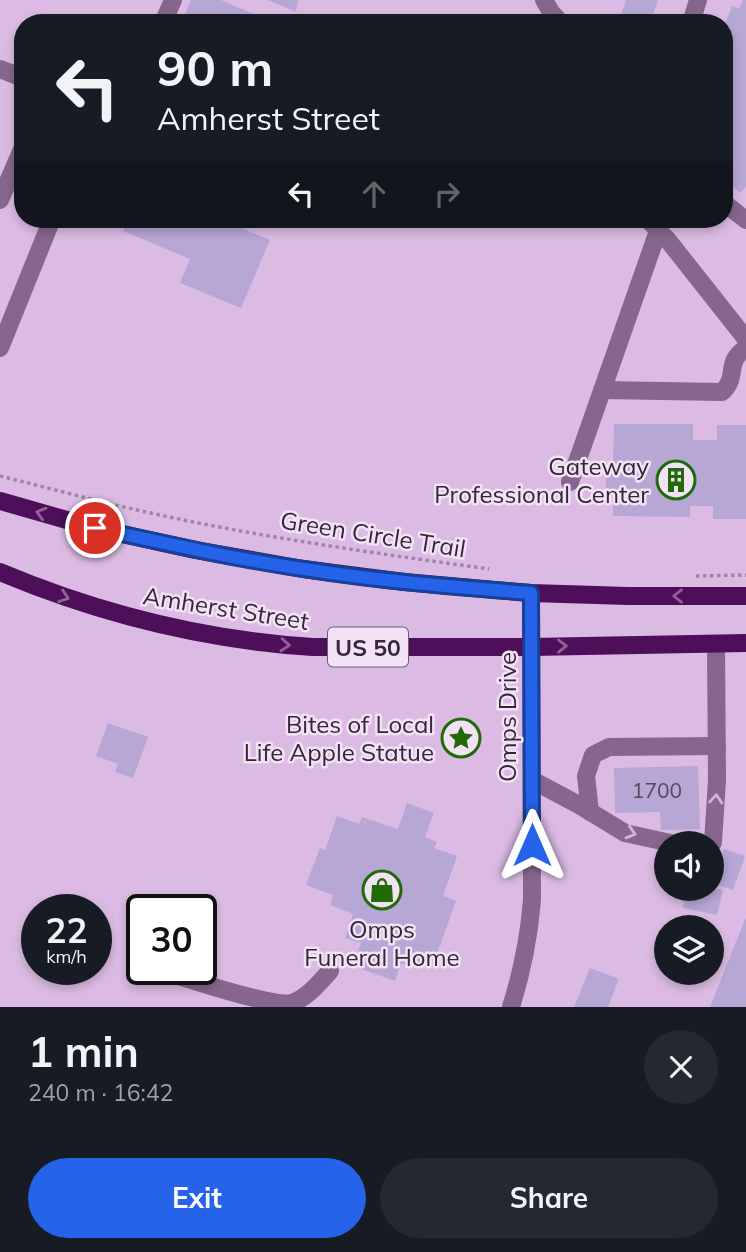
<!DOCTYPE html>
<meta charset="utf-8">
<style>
body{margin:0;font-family:Mulish,sans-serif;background:#242831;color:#f1f3f6;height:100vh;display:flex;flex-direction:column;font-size:26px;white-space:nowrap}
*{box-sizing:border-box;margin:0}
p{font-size:23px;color:#9ea1a6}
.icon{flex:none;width:38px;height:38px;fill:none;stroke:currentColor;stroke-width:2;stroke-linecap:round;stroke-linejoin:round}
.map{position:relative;height:1007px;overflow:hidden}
.sheet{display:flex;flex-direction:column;background:#171b24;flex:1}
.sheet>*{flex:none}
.banner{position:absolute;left:14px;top:14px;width:719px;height:214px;border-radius:28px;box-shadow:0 4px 10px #0003;background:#171b24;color:#f1f3f6;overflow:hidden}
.controls{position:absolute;left:654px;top:831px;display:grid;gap:14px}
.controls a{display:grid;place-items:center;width:70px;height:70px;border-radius:50%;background:#171b24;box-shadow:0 4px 10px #0003;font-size:35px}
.speed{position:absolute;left:21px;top:894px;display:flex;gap:14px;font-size:35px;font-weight:700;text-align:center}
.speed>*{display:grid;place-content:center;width:91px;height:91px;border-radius:50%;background:#171b24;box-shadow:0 4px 10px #0003;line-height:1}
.speed small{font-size:18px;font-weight:400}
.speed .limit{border:4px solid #111;border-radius:10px;background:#fff;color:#111}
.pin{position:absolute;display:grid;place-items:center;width:60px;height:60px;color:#fff;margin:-30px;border:4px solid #fff;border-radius:50%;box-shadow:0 2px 7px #0007}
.me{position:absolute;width:77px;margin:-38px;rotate:0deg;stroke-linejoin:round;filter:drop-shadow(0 0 5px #0008)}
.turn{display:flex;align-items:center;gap:24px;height:147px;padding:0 28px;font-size:32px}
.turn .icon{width:91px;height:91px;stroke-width:2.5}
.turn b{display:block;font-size:49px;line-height:60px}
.lanes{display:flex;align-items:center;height:66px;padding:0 28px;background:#0003;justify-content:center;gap:35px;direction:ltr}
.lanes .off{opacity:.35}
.round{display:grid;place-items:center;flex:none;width:74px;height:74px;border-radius:37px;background:#242831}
.head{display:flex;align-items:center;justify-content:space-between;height:119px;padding:0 28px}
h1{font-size:42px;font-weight:700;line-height:52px}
.primary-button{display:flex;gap:14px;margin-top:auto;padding:14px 28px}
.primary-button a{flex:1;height:80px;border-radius:42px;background:#2563eb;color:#fff;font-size:28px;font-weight:700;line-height:80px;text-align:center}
.primary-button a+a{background:#242831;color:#f1f3f6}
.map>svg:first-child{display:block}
</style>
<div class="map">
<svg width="746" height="1007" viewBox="0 0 746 1007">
<rect width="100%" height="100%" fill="#dbbbe3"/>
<!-- building -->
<g fill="#b6a7d4">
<polygon points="191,0 221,0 275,23 181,23"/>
<polygon points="268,0 298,0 296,12"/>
<polygon points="626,0 658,0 651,20 657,23 618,23"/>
<polygon points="743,0 746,0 746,187 740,193 724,179 724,27 732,6 739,9"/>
<polygon points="128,219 231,219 229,223 270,240 241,308 180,283 190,259 123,231"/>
<polygon points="614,424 693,424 693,440 717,440 717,425 746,425 746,519 713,519 713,506 690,506 690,517 613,516 613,491 606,491 606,469 613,469"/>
<polygon points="108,723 148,737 133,778 115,772 118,764 96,756"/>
<polygon points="698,766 700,829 661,830 660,812 615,813 614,768"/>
<polygon points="407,803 434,813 425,837 437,842 434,848 457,856 443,896 456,901 432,967 411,959 409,966 401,963 395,981 353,966 361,943 345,938 353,914 330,905 333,895 306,885 320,848 325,850 337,816 359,824 362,817 398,829"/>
<polygon points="724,849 745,856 733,890 712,883"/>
<polygon points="712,888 723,890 717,915 683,908 687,889"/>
<polygon points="746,917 746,1007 710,1007"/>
<polygon points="590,968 619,979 608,1007 574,1007"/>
</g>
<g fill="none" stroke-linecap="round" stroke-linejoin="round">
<!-- path -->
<g stroke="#9e85a5" stroke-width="3.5" stroke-dasharray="3.5 3.5" stroke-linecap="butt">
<path d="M0 476C48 488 97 501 146 512 259 537 374 553 489 569"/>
<polyline points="696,576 746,575"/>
</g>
<!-- minor -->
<g stroke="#86668e" stroke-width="18">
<polyline points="544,0 551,12 561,23"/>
<polyline points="163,23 173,0"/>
<polyline points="691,23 698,0"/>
<polyline points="0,69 23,78"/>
<polyline points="0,200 23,147"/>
<polyline points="724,203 746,220"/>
<polyline points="647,219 667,239 746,339"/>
<polyline points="0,348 52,219"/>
<path d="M602 390 722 392C739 377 724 362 746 348"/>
<polyline points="570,482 658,231"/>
<polyline points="532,780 579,805 625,833 675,844"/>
<polyline points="590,812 586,776 593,755 609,747 717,746"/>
<polyline points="704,844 713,842 717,780 716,644"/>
<polyline points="137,962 142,964"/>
<path d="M159 970C185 978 271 1007 292 1003 308 997 319 983 330 971"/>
<path d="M511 1007C522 972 529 937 532 900L531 593"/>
</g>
<!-- major -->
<g stroke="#4d0e5a" stroke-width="18">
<polyline points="0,501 95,528 195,550 303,569 404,582 531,593 628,596 746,596"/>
<path d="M0 572C100 614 204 640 313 647H531L746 643"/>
</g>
</g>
<!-- one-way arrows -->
<defs><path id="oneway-chevron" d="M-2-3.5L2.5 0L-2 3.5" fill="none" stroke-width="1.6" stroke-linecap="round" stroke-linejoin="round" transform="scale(1.75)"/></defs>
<g stroke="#8f6398">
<use href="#oneway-chevron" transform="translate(41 513) rotate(-164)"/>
<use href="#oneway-chevron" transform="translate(678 596) rotate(180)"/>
<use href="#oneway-chevron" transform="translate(64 597) rotate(20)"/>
<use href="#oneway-chevron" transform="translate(285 645) rotate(5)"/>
<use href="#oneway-chevron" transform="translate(562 646) rotate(-1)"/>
</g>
<g stroke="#cdb7d2">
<use href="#oneway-chevron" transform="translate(716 799) rotate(-86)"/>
<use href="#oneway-chevron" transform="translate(631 833) rotate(17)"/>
</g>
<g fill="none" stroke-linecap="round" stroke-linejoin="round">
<defs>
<path id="route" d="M95 528C164 543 234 559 304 569 379 581 455 587 531 593L532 845"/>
</defs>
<!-- route casing -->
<use href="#route" stroke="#184099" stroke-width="18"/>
<!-- route -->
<use href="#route" stroke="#2563eb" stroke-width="12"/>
</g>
<!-- icons -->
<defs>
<symbol id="building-ring" viewBox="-11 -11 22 22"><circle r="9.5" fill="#f3e2f6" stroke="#206a08" stroke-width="1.5"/><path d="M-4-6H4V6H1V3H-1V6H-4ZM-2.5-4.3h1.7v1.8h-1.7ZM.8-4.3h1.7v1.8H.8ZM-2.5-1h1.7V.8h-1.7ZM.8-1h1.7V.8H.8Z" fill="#206a08"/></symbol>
<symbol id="sight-ring" viewBox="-11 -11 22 22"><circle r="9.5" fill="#f3e2f6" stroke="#206a08" stroke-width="1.5"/><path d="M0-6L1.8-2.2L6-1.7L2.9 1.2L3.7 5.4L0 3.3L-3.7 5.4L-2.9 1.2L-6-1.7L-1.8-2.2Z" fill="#206a08"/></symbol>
<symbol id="shop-ring" viewBox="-11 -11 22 22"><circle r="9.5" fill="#f3e2f6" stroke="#206a08" stroke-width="1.5"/><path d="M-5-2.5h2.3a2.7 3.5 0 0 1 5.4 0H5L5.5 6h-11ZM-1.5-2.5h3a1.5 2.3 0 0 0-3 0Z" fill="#206a08"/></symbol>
</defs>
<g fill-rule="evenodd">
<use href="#building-ring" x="654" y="458" width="44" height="44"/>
<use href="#sight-ring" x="439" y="716" width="44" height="44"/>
<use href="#shop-ring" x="360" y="868" width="44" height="44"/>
</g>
<g text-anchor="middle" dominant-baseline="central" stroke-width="5" stroke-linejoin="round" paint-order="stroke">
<!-- number labels -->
<g font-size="21" fill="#54475e">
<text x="657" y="790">1700</text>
</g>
<!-- shield labels -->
<rect fill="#f3e2f6" stroke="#6d5f70" stroke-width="2" x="328" y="627.5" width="80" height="39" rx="5"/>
<g font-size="23" font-weight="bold" fill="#342737">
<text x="368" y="647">US 50</text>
</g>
<!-- poi labels -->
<g font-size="24" fill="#342737" stroke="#f3e2f6" text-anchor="end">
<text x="649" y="466">Gateway<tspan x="649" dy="28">Professional Center</tspan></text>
<text x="434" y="724">Bites of Local<tspan x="434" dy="28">Life Apple Statue</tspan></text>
<text x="382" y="929" text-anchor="middle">Omps<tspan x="382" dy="28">Funeral Home</tspan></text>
</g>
<!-- street labels -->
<g font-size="24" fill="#342737" stroke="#f3e2f6">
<text transform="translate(373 534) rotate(9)">Green Circle Trail</text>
<text transform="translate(226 608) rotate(9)">Amherst Street</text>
<text transform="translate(507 717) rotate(-90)">Omps Drive</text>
</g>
</g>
</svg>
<div class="controls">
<a><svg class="icon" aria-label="sound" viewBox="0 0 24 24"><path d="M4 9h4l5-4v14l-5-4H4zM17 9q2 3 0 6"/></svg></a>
<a><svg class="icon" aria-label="layers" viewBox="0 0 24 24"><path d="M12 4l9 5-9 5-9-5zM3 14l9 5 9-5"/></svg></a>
</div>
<div class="speed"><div>22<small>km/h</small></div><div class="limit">30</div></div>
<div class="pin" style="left:95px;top:528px;background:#d93025"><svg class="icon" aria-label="arrive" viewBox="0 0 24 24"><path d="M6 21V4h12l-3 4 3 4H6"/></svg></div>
<svg class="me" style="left:532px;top:845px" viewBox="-20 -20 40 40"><path d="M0-17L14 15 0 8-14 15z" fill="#2563eb" stroke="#fff" stroke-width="4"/></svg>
<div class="banner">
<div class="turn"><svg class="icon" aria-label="left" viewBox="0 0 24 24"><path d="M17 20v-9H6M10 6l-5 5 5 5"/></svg><div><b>90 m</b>Amherst Street</div></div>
<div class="lanes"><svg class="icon" aria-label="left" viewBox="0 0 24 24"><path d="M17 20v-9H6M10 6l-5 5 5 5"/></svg><svg class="icon off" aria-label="ahead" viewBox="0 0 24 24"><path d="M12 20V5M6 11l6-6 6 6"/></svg><svg class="icon off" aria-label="right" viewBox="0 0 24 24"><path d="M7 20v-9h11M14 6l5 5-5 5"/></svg></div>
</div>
</div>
<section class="sheet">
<div class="head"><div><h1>1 min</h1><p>240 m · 16:42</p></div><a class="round"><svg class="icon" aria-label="close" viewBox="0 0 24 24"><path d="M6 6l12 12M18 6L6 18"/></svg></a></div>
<div class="primary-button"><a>Exit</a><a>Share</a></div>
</section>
